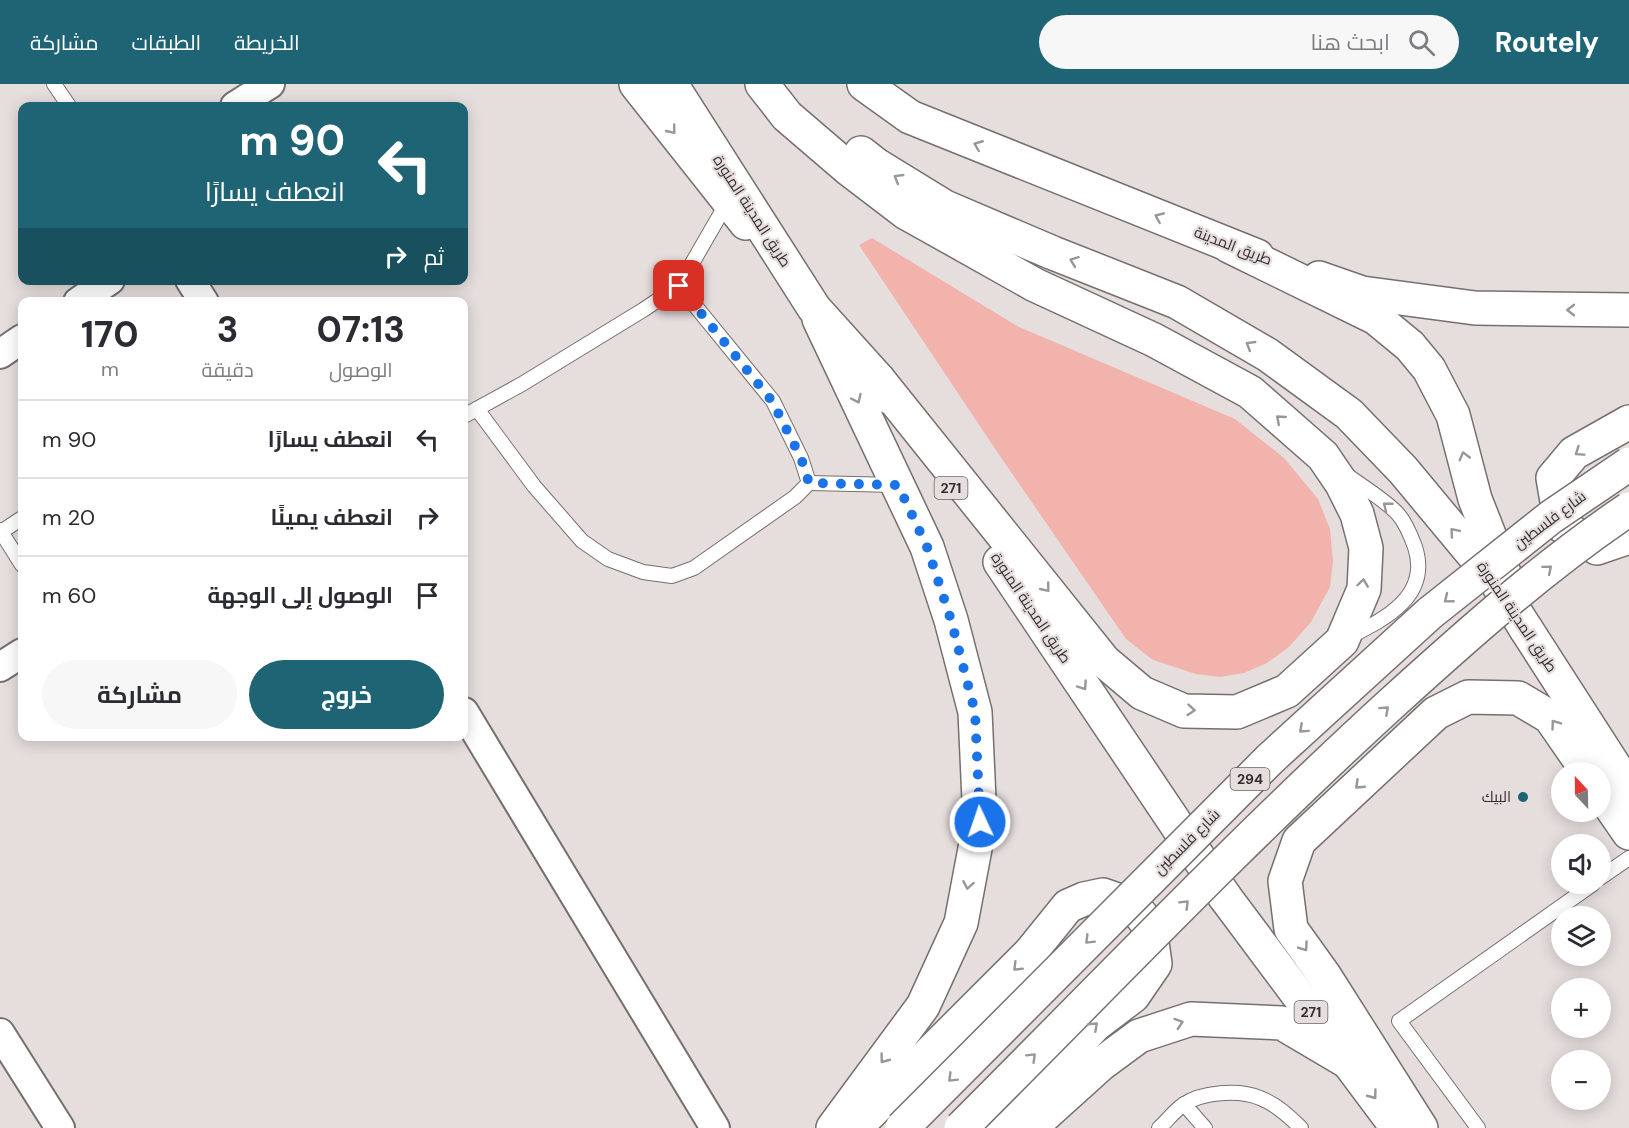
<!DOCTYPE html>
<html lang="ar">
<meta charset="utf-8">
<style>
body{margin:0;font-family:"DM Sans",Cairo,sans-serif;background:#f7f7f7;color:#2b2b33;direction:rtl;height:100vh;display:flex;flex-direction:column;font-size:22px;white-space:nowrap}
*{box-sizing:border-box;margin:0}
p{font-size:20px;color:#7c7c81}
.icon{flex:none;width:33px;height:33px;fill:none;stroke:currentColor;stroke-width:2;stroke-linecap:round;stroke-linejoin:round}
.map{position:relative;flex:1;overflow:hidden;direction:ltr}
.details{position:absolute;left:18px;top:213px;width:450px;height:444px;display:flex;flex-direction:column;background:#fff;border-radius:12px;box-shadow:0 3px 15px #0003;direction:rtl}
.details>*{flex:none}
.banner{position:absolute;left:18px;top:18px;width:450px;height:183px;border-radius:12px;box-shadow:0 3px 15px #0003;direction:rtl;background:#1f6475;color:#fff;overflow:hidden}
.needle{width:39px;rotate:338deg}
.fabs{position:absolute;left:1551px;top:678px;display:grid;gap:12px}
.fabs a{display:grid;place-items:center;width:60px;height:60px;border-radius:50%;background:#fff;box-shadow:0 3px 15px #0003;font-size:30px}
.pin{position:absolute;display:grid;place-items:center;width:51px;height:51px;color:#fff;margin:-26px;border-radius:12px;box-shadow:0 3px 9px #0006}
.me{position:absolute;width:66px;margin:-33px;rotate:357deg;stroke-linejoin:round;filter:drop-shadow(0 0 4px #0008)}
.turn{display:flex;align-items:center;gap:21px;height:126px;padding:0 24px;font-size:27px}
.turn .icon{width:78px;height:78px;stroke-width:2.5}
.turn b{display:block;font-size:42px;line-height:51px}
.then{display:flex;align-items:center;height:57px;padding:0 24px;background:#0003;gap:12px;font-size:22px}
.eta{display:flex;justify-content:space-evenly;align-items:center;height:102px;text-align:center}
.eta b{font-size:36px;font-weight:700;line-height:42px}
.primary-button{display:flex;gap:12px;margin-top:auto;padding:12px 24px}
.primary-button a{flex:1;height:69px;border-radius:36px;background:#1f6475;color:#fff;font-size:24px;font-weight:700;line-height:69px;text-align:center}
.primary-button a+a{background:#f7f7f7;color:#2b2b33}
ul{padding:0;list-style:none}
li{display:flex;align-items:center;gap:18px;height:78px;padding:0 24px;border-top:2px solid #e1e1e2}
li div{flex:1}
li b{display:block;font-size:22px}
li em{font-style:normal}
header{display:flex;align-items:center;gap:36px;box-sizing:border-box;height:84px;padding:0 30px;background:#1f6475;color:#fff}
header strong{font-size:28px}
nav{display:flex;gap:33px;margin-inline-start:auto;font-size:21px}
.search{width:420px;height:54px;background:#f7f7f7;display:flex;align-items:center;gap:15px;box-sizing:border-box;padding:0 21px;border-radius:33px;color:#7c7c81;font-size:22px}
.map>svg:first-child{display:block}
</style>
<header>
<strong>Routely</strong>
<div class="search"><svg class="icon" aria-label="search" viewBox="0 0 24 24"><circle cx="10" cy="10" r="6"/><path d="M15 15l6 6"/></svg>ابحث هنا</div>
<nav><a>الخريطة</a><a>الطبقات</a><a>مشاركة</a></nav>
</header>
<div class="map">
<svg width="1629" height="1044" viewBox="0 0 1629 1044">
<rect width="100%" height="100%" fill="#e6dedd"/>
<!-- green -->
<polygon fill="#f1b3ac" points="872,154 1019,243 1235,335 1284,374 1318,415 1330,445 1333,477 1330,503 1311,538 1289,563 1267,579 1244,589 1220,593 1196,590 1153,576 1126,555 1002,375 859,161"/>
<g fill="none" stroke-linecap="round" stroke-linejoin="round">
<defs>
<g id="service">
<polyline points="54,0 69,22"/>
<polyline points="477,325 534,402 582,457 608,475 643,488 672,492 694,484 795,413 809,399 801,374 773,317 679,202"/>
<polyline points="464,332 522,300 643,226 679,202 728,117"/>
<path d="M1347 391C1363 403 1385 416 1398 430 1406 439 1411 452 1415 463 1431 512 1385 535 1349 553"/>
<polyline points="809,399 897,401"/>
<polyline points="0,446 22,481"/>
<polyline points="1,448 22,434"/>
<polyline points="1600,794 1629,774"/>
<polyline points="1184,1020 1205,1044"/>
<path d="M1159 1044C1167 1037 1174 1027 1183 1021 1201 1008 1239 1005 1260 1014 1276 1020 1289 1032 1301 1044"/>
<polyline points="1478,1044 1399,937 1593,800"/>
</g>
<g id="minor">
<polyline points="235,22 270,0"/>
<polyline points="190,196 204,218"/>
<polyline points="78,218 110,196"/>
<polyline points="0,270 22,255"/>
<polyline points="0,583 22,569"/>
<polyline points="464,628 715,1044"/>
<polyline points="0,949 60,1044"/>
</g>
<g id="primary">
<polyline points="636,0 746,139"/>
<polyline points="864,0 910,33 1257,172"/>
<polyline points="1319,194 1362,209 1475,224 1629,226"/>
<polyline points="819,235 927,463 951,536 975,628 980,738 961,839 923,922 833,1044"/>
<polyline points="1629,338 1574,369 1553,394 1561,441 1597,464 1629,453"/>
<polyline points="1526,545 1629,705"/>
<polyline points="1600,707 1629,749"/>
<polyline points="1225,813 1396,1042"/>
<polyline points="855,1044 1030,869 1068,822 1084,815 1103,811 1123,818 1141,831 1150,844 1155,880 1133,912 1096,940 994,1044"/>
<polyline points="1030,1044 1101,980 1139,952 1191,935 1282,939 1348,978"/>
<polyline points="1421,1044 1324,891 1291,845 1285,797 1299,757 1436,629 1468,613 1518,614 1550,633 1588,688"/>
</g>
<polyline id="trunk" points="1229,162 1376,234 1410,262 1429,285 1453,331 1475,415 1508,499"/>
<g id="motorway">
<polyline points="671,0 814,224 878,295 889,313"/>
<polyline points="762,0 787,32 850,86 905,128 1035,201 1154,256 1250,308 1323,372 1342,400 1357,430 1366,464 1364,505 1342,557 1287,607 1237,628 1184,627 1142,609 1104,577 878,295"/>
<polyline points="861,69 875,80 945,123 1053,169 1177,218 1268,271 1349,330 1403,386 1497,499 1526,545"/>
<polyline points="1000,478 1225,813"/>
</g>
</defs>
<!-- service casing -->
<use href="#service" stroke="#766f6e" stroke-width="16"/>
<!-- minor casing -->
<use href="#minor" stroke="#766f6e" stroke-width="32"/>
<!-- primary casing -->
<use href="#primary" stroke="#766f6e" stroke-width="36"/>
<!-- trunk casing -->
<use href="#trunk" stroke="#766f6e" stroke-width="36"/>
<!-- motorway casing -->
<use href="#motorway" stroke="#766f6e" stroke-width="36"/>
<!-- service -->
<use href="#service" stroke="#fff" stroke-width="14"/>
<!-- minor -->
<use href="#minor" stroke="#fff" stroke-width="28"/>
<!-- primary -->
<use href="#primary" stroke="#fff" stroke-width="33"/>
<!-- trunk -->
<use href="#trunk" stroke="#fff" stroke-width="33"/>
<!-- motorway -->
<use href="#motorway" stroke="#fff" stroke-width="33"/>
<defs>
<g id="primary-bridge">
<polyline points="902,1044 1271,674 1430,529 1551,433 1629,380"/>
<path d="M961 1044C1104 901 1243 755 1392 619 1467 551 1544 482 1629 425"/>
</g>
</defs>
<!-- primary-bridge casing -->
<use href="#primary-bridge" stroke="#766f6e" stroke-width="36" stroke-linecap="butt"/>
<!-- primary-bridge -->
<use href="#primary-bridge" stroke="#fff" stroke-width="33"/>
</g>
<!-- one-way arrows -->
<defs><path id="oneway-chevron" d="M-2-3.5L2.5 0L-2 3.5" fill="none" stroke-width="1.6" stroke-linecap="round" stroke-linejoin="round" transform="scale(1.5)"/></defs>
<g stroke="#989696">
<use href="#oneway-chevron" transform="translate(672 46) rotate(51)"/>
<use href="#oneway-chevron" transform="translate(978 61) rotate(-158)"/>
<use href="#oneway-chevron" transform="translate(898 94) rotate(-149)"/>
<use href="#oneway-chevron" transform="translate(1159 133) rotate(-157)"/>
<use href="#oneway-chevron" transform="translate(1074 177) rotate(-159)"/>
<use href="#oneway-chevron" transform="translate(1571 226) rotate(-180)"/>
<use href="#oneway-chevron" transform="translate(1250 261) rotate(-149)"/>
<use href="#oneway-chevron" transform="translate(857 315) rotate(65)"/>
<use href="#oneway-chevron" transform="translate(1280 335) rotate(-139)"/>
<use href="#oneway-chevron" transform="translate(1579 368) rotate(146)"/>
<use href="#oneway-chevron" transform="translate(1464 372) rotate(-105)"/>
<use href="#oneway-chevron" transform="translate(1387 422) rotate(-142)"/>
<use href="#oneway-chevron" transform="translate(1454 448) rotate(-130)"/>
<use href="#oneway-chevron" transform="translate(1548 485) rotate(-40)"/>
<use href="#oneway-chevron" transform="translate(1363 499) rotate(-82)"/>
<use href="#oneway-chevron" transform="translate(1046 504) rotate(51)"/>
<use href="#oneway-chevron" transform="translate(1448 515) rotate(141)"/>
<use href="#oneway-chevron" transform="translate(1083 602) rotate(56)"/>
<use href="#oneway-chevron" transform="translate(1191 626) rotate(5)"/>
<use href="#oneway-chevron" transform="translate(1385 626) rotate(-42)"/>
<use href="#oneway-chevron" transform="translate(1555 640) rotate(-126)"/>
<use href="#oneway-chevron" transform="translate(1303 645) rotate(138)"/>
<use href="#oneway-chevron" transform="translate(1359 701) rotate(137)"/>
<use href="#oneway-chevron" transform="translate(968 801) rotate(100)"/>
<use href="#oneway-chevron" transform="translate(1185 820) rotate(-45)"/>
<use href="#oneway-chevron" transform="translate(1089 856) rotate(135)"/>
<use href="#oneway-chevron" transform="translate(1304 863) rotate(55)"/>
<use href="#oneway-chevron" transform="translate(1017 883) rotate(135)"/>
<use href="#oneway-chevron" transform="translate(1179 939) rotate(-18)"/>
<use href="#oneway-chevron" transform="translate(1094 942) rotate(-43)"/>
<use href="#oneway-chevron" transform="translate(1032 973) rotate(-45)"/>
<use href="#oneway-chevron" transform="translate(884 975) rotate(127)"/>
<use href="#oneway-chevron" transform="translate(952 994) rotate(135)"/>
<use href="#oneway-chevron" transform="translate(1373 1011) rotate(53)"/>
</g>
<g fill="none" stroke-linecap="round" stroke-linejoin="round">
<!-- route -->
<polyline stroke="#1a73e8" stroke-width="10" stroke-dasharray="0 18" points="679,202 772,317 801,374 809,399 898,401 927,463 951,536 975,628 980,738"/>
</g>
<!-- markers -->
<circle fill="#1f6475" stroke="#e6dedd" stroke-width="2" cx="1523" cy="713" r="6"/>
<g text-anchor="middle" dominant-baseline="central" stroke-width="4.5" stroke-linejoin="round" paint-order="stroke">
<!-- shield labels -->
<g fill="#e6dedd" stroke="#676362" stroke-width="1.5">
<rect x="934.5" y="393" width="33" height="22" rx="4.5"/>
<rect x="1230.5" y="684" width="39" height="22" rx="4.5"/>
<rect x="1294.5" y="917" width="33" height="22" rx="4.5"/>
</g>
<g font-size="14" font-weight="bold" fill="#312e2e">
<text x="951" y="404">271</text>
<text x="1250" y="695">294</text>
<text x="1311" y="928">271</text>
</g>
<!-- street labels -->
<g font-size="15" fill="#312e2e" stroke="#e6dedd">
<text transform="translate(752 127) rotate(57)">طريق المدينة المنورة</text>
<text transform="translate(1233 162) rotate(21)">طريق المدينة</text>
<text transform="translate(1550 436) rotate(-37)">شارع فلسطين</text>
<text transform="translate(1031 524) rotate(56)">طريق المدينة المنورة</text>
<text transform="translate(1517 533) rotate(56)">طريق المدينة المنورة</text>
<text transform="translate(1187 758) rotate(-45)">شارع فلسطين</text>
</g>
<!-- poi labels -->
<g font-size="15" fill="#312e2e" stroke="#e6dedd" text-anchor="end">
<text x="1511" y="713">البيك</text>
</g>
</g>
</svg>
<div class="fabs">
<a><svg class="needle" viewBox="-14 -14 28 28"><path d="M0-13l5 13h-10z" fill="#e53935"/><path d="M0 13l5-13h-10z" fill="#7c7c81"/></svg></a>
<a><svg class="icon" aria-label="sound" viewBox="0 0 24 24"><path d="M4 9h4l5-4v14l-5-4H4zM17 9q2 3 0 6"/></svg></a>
<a><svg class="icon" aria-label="layers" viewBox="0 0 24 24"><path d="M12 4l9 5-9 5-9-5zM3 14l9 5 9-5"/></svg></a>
<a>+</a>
<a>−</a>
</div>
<div class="pin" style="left:679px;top:202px;background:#d93025"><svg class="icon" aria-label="arrive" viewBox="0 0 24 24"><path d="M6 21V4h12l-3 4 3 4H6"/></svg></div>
<svg class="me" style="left:980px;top:738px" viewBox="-20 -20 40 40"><circle r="17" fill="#1a73e8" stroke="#fff" stroke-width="3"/><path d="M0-11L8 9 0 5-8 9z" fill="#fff"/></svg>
<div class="banner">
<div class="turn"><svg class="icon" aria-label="left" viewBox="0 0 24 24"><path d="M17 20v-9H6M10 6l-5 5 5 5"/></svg><div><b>90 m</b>انعطف يسارًا</div></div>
<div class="then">ثم<svg class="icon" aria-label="right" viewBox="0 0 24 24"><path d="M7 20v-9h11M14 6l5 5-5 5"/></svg></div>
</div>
<section class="details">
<div class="eta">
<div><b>07:13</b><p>الوصول</p></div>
<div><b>3</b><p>دقيقة</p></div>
<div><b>170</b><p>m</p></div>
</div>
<ul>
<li><svg class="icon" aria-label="left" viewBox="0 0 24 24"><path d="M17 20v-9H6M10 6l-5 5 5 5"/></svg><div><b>انعطف يسارًا</b></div><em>90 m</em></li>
<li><svg class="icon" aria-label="right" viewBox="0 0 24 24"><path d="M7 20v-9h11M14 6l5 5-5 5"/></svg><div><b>انعطف يمينًا</b></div><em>20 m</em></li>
<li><svg class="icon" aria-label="arrive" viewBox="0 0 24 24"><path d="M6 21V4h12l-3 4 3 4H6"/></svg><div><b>الوصول إلى الوجهة</b></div><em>60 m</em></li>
</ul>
<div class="primary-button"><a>خروج</a><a>مشاركة</a></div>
</section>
</div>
